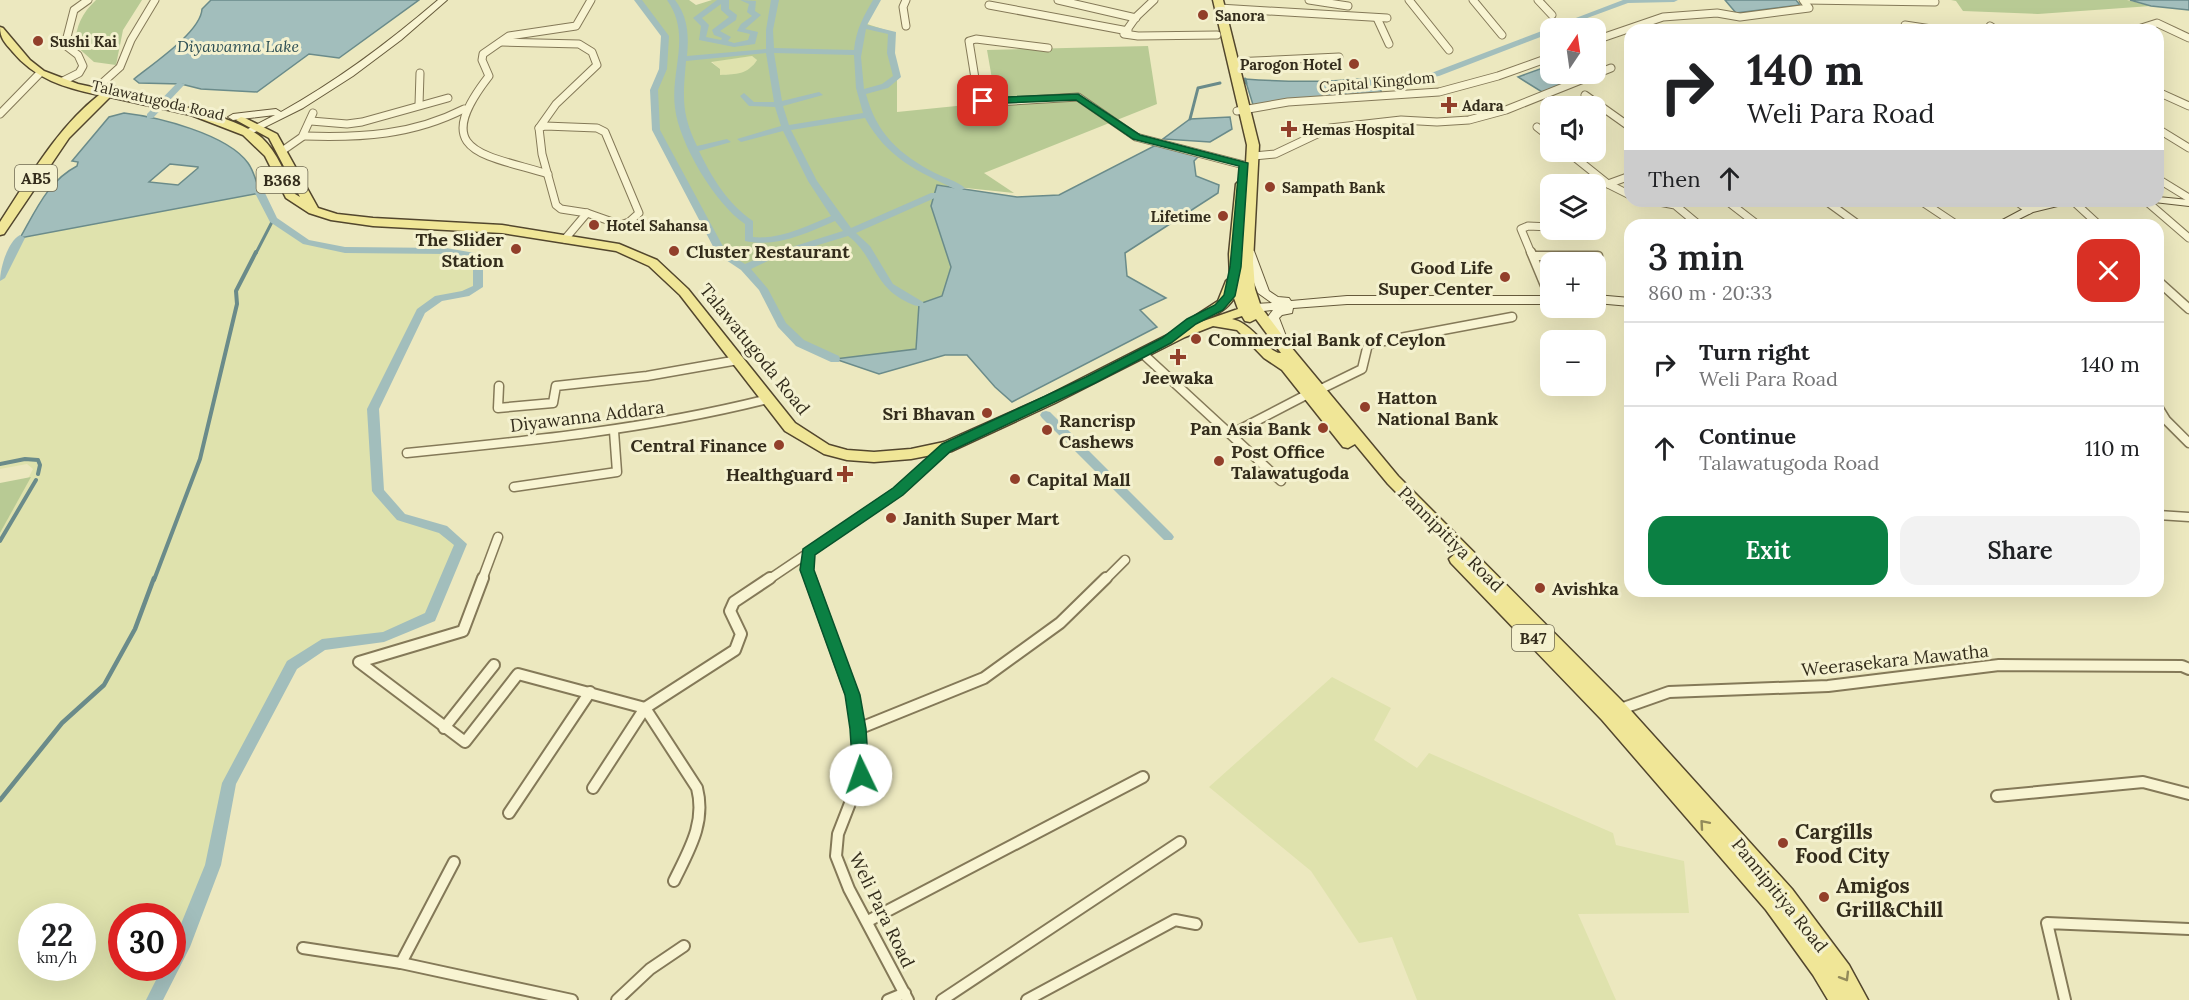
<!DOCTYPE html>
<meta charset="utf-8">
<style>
body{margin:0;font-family:Lora,serif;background:#f2f2f2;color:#202124;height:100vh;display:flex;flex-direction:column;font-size:22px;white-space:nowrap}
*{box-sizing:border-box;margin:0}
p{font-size:20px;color:#757577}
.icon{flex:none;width:33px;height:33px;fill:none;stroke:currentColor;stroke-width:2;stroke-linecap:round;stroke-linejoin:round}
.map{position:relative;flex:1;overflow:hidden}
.details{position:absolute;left:1624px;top:219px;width:540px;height:378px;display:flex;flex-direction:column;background:#fff;border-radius:18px;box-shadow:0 6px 24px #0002}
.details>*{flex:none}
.banner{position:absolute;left:1624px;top:24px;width:540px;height:183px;border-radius:18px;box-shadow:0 6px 24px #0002;background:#fff;color:#202124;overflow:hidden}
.needle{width:39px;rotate:13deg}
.controls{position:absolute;left:1540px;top:18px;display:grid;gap:12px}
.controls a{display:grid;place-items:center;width:66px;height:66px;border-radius:12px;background:#fff;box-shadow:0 6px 24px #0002;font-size:30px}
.speed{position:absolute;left:18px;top:903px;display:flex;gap:12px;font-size:30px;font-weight:700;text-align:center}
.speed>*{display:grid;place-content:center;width:78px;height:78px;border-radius:50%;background:#fff;box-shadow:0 6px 24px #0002;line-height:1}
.speed small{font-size:15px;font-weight:400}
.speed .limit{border:9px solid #d22;background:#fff;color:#111}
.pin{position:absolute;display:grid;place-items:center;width:51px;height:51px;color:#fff;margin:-26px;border-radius:12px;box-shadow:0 3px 9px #0006}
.me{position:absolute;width:66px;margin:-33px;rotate:357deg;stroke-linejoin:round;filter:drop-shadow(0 0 4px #0008)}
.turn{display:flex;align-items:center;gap:21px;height:126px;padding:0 24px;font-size:27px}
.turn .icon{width:78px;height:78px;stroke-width:2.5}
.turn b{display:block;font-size:42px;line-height:51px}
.then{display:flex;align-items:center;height:57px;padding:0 24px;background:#0003;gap:12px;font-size:22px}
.round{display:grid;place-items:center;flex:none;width:63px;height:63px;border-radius:18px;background:#f2f2f2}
.head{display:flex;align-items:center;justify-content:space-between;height:102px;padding:0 24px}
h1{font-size:36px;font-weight:600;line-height:45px}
.primary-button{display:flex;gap:12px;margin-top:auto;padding:12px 24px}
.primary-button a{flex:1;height:69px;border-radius:18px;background:#0b8043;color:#fff;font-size:24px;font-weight:600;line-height:69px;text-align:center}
.primary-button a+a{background:#f2f2f2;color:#202124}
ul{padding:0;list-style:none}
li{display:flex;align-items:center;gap:18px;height:84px;padding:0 24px;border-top:2px solid #e0e0e0}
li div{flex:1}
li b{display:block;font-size:22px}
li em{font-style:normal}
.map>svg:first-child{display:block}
</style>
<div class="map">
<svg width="2189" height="1000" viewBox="0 0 2189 1000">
<rect width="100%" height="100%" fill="#ece8bf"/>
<!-- farmland -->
<g fill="#dfe2ad" fill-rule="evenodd">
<polygon points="752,56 757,60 751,68 743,74 720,75 720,69 711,61"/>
<path d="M260 193 273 220 306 242 345 250 446 251 472 255 478 267V287L465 294 439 298 421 311 373 409 378 491 401 517 443 529 461 544 430 617 384 637 322 645 292 665 229 783 213 865 184 941 173 963 172 916H122V968H170L154 1000H0V533L33 469 27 464 0 469V278L20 238ZM32 916H82V968H32Z"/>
<polygon points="1332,677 1391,708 1374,740 1417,768 1429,753 1613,833 1616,845 1684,861 1689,913 1578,914 1616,1000 1417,1000 1392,937 1359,943 1311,871 1209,787"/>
</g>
<!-- green -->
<g fill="#b8ca94" fill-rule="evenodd">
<path d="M96 0H142L123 30 116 65 94 62 75 45C76 26 82 13 96 0Z"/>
<path d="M638 0H689L696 5 712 0H879L867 24 892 32 891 53 897 77V112L996 102 987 50 1148 46 1157 104 984 173 1014 193 937 185 931 206 951 267 942 296 919 304 916 349 835 359 800 343 782 325 763 289 745 268 722 254 656 130 654 90 663 69 665 36ZM752 56 757 60C747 75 737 74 720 75V69L711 62Z"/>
<polygon points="1951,0 2127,0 2151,6 2038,14 1963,11 1956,1"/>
<polygon points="31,477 0,533 0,483"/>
</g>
<!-- water -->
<g fill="#a2bebc" stroke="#6a8b8a" stroke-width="1.5" fill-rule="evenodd">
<path d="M211 0H419L339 58 309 54 257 92 201 89 181 84 139 83 134 79C151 65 201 32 202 9Z"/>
<polygon points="1725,0 1796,0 1800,5 1736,13"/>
<polygon points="2130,0 2189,0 2189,10 2151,6"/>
<polygon points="1551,65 1551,74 1591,74 1542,92 1518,77"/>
<path d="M1368 78 1379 84 1382 94 1254 108 1245 79C1287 82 1327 83 1368 78Z"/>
<path d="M124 113C158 117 227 134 248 163 254 171 257 184 260 193L20 238C36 210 48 181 77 166L78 162 72 161 109 117ZM170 164 198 167V168L178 185 149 182Z"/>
<polygon points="1230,117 1232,129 1210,142 1163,139 1190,119"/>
<polygon points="1156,145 1200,155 1194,161 1196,176 1219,185 1218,193 1125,253 1127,276 1166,298 1140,310 1157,327 1012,402 995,387 967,355 945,355 879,374 835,359 916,349 919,304 942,296 951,267 931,206 937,185 1017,197 1059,195"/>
</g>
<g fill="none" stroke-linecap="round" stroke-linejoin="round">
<!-- stream-far2 -->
<g stroke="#6a8b8a" stroke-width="3">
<polyline points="1245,79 1246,83"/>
<polyline points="1190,119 1198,88 1220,83"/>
<polyline points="256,253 273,220"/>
</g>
<!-- stream-far1 -->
<g stroke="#6a8b8a" stroke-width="4">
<polyline points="0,464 25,459 38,460 40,465 38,474"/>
<polyline points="0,541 36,480"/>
<polyline points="154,580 200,459 237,304 236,291 256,252"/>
</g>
<!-- stream -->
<polyline stroke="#6a8b8a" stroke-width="4.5" points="0,800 62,723 104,685 135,629 154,578"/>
<!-- canal -->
<g fill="#a2bebc" fill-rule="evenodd">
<path d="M634 0H642L669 36 667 69 658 90 660 130 726 252 745 264 766 255 843 231 835 221C807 233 776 248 745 241V224C715 204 679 143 675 108 670 70 692 35 667 0H675C688 17 689 35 687 56L766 49V30L771 0H779L773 30 774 48 854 50C856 30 863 17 873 0H881L867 25 896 32 895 53 901 77 888 88 866 94C876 133 900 155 935 173 945 178 957 181 965 188L960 191 957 190C917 171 887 158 865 118L791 130 817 181 851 228 931 193H937V197L856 233 870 246 893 284 923 302 924 304 923 306C916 307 911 304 905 301 873 285 874 255 848 236L772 259 751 269 768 289 786 323 804 340 839 356 840 359 839 362H831L796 346 778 327 759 290 741 270 717 254 652 130 650 90 659 69 661 36ZM866 29 888 34 887 53 893 76 882 84 864 89 861 57ZM766 53 774 102H754L744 93 740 96 749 106 775 107 781 126 737 139 741 142 783 131 808 181 831 216C807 226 780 240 753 237V221C728 204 712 178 699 151L731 142 727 139 697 146C681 113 683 97 686 61ZM774 53 854 55 856 88 863 113 789 125 783 106 823 95 819 92 782 101Z"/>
<path d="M717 0H729V9L737 15 736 20 720 31 731 37 728 41 734 43 748 40 750 34 737 31 741 24 752 16 747 12 749 4 740 0 756 1 755 11 761 15 745 29 758 32 755 44 734 47 699 40 701 26 693 18ZM721 4V10L729 17 712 30 714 35 722 38 721 40 706 37 709 25 702 18Z"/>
<polygon points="1623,0 1678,0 1674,2 1628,3 1560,28 1551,28 1551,33 1439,76 1379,87 1375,84 1379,81 1434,72"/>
<polygon points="178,82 185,84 153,118 147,118 147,114"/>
<polygon points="260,190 265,193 277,218 309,240 345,247 446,248 475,253 483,267 483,287 469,296 442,301 425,313 379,409 384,490 405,514 447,526 467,544 435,621 384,642 325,650 297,669 236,784 221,865 190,947 163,1000 146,1000 162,968 172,968 172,946 205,865 222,783 287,661 322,639 383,632 425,613 454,545 439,533 397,520 374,494 372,491 367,409 417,309 435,296 462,291 473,286 473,267 468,257 446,254 345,253 303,244 270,222 255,193"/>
<path d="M20 235 25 238 5 278 0 281C0 268 8 241 20 235Z"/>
<polygon points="1046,411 1050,412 1172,534 1174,537 1172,540 1164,540 1042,418 1040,415 1042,412"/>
</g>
<defs>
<g id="minor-far2">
<polyline points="906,0 903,7 906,26"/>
<polyline points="1058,0 1136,18"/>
<polyline points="1154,0 1136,17 1124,34 1138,36 1217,35"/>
<polyline points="1309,0 1348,6"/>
<polyline points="1409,0 1449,50"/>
<polyline points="1473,0 1502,35"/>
<polyline points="1538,0 1552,15"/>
<polyline points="1805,0 1935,2"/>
<polyline points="989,5 1128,31"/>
<polyline points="1219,8 1387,18"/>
<polyline points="1377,18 1389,44"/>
<polyline points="1905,25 1938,30"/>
<polyline points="1990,26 1996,30"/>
<polyline points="2135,30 2157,23 2189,38"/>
<polyline points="1596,40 1663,17 1717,13 1740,17 1809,8 1803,0"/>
<polyline points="502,42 579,44 592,52 597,65 556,104 539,128"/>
<polyline points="1048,48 976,39 969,41 978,97 983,101 996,102 1078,97 1136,137 1244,165"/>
<polyline points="1232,62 1339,57"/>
<polyline points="63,81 79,73 83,66 78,55 65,45 74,10 88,0"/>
<polyline points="100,85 120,67 131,40 155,0"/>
<polyline points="2158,92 2189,106"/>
<polyline points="1585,95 1630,127"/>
<polyline points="419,105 420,73"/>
<polyline points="1237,111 1288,102 1439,92 1498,76 1551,57"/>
<polyline points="0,114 40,73"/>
<polyline points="311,121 347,124 362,122 448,98"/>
<polygon points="545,126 597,128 605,132 639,213 629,222 621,225 587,213 561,209 556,205 542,154 539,128"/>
<polyline points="1537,127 1551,138"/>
<polyline points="2158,129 2189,148"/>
<path d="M304 136C361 138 413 135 464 109"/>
<polyline points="282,151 302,137 313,113"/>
<polyline points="1568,152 1608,184 1630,195"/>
<polyline points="1254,156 1275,154 1330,128 1401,120 1437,122 1469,120 1506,110 1611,68"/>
<path d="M548 174C483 154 429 153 489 76L482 60 483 54 509 36 576 26 591 0"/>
<polyline points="2158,179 2189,198"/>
<polyline points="1608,184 1630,176"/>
<polyline points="1654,201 1675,205 1699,225"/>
<polyline points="1727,201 1758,225"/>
<polyline points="1826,201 1859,225"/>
<polyline points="1921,201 1957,225"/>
<polyline points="2016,201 2029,210"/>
<polyline points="2073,201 2099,225"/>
<polyline points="2146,201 2189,238"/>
<polyline points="565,239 587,213"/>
<polyline points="1531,253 1521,229 1528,226 1551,227"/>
</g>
<g id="minor-far1">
<polyline points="1531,252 1551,300"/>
<polyline points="1534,256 1598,256"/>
<polyline points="2158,281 2189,309"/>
<polyline points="1142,353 1281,481"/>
<polyline points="499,386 498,408 553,403 556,386 647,376 738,360"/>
<polyline points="1319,390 1362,369 1368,344 1512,317"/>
<polyline points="2158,407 2166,420 2189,443"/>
<polyline points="1231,434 1308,394"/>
<path d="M407 453C529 441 649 429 768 399"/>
<polyline points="514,487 617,472 614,431"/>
<polyline points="2158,515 2189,517"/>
<polyline points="482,580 498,537"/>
<polyline points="768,580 808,553"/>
<polyline points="810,580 807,570 808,553 898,491 947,447"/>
<polyline points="1105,580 1125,560"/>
</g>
<g id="minor">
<path d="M483 578 463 631 359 662 465 742 518 674 645 708 697 788C706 823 689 850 674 881"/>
<polyline points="810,578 852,695 858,729 861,775 838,834 836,856 849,889 908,1000"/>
<polyline points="1615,711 1669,692 1828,686 1999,665 2182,666 2189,669"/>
<polyline points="444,728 494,665"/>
<polyline points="858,729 984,678 1060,623 1106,578"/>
<polyline points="593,788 645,708 735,650 741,634 730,611 734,602 770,578"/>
<polyline points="1997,796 2143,782 2189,794"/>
<polyline points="509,813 590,692"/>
<polyline points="868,921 1143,777"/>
<polyline points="303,948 401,963 572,1000"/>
<polyline points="401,963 454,862"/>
<polyline points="617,1000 650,969 684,946"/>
<polyline points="888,1000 905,993"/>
<polyline points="942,1000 1180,842"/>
<polyline points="1027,1000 1175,920 1196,924"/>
<polyline points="2065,1000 2047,923 2189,929"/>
</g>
<g id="secondary">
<path d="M438 0H447L401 40 353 76 303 108 247 136 244 135V131L275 115 233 120 228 117 233 114 276 109 281 112C337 81 389 42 438 0Z"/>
<polygon points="2158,197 2189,200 2189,206 2154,202 2158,201"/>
<polygon points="2053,201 2071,201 2070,203 2033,212 2007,225 1993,225 2025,208"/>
<polygon points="1248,248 1254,251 1269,291 1278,297 1289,298 1291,301 1347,296 1551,296 1551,304 1347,304 1293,308 1292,313 1282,315 1279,318 1289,344 1283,348 1277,344 1267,318 1273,310 1255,312 1249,308 1255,304 1272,303 1258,293 1242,251"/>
<polygon points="1596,295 1630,298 1630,306 1596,303"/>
</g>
<path id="primary" d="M1213 0H1223L1259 145 1253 262 1255 289 1261 307 1291 347 1398 476 1625 704 1792 889 1849 965 1868 1000H1828L1813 975 1766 910 1602 720 1451 563 1449 559 1456 553 1388 484 1355 444 1348 448 1343 447 1282 370 1264 358 1237 330 1213 326 1185 337 1055 403 952 451 911 459 874 462 847 460 824 454 785 431 680 295 649 266 616 251 502 233 373 226 331 220 309 213 286 198 265 156 243 135 191 115 110 97 69 138 4 234 0 235V222C29 178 57 128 99 95 65 88 35 79 12 51 5 43 0 38 0 27L3 28 30 60 44 71 78 84 106 90 114 86 119 89 116 92C155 101 233 113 262 138 278 153 285 175 295 194L300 197 269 138 236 120 241 117 245 118 277 134 318 208 337 214 373 218 502 225 619 244 657 260 688 289 795 423 829 445 847 450 874 452 911 449 944 442 1045 397 1175 331 1238 309 1234 298C1227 310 1215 316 1201 320L1195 316 1218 301 1226 281 1230 278 1229 254 1236 184 1238 182 1245 181 1247 145ZM1242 316 1245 321 1250 322 1256 319 1281 353C1268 354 1254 324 1232 319Z"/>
</defs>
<!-- minor-far2 casing -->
<use href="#minor-far2" stroke="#847958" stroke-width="9"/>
<!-- minor-far1 casing -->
<use href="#minor-far1" stroke="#847958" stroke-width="11"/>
<!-- minor casing -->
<use href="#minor" stroke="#847958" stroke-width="14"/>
<!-- secondary casing -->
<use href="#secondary" stroke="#665a3b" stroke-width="2"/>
<!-- primary casing -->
<use href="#primary" stroke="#52462d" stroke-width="3"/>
<!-- minor-far2 -->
<use href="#minor-far2" stroke="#f8f4d2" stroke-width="7"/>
<!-- minor-far1 -->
<use href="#minor-far1" stroke="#f8f4d2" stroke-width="8"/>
<!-- minor -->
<use href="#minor" stroke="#f8f4d2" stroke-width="10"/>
<!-- secondary -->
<use href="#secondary" fill="#f8f4d2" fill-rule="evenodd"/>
<!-- primary -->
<use href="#primary" fill="#f0e697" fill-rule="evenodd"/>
</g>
<!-- one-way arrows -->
<defs><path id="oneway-chevron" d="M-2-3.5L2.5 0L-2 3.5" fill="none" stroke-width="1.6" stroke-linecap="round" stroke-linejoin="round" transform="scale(1.5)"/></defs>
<g stroke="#928a5a">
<use href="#oneway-chevron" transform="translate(1704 824) rotate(-131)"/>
<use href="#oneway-chevron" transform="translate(1845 977) rotate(59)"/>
</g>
<!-- route -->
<polygon fill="#0b8043" stroke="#07532c" stroke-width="1.5" points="1078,94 1140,135 1248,163 1241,267 1235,296 1223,310 1196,324 1171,343 1095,383 951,451 903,495 815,555 814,570 860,695 866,729 869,775 866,780 861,783 855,780 853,775 850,729 845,695 800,570 803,549 893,488 942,444 1086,377 1162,338 1187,319 1215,305 1224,295 1230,267 1239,166 1133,139 1076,100 983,104 979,101 983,98"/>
<!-- markers -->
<g fill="#923f2a" stroke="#f4f1cf" stroke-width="2">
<circle cx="1203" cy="15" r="6"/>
<circle cx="38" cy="41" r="6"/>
<circle cx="1354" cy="64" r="6"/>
<path d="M1446 96h6v6h6v6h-6v6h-6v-6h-6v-6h6z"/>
<path d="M1286 120h6v6h6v6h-6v6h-6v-6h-6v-6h6z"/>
<circle cx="1270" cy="187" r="6"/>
<circle cx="1223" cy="216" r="6"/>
<circle cx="594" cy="225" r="6"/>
<circle cx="516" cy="249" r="6"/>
<circle cx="674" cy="251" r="6"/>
<circle cx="1505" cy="277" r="6"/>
<circle cx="1196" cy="339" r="6"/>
<path d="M1175 348h6v6h6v6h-6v6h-6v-6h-6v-6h6z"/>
<circle cx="1365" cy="407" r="6"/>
<circle cx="987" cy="413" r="6"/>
<circle cx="1323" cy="428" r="6"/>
<circle cx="1047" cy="430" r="6"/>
<circle cx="779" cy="445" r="6"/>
<circle cx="1219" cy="461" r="6"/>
<path d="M842 465h6v6h6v6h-6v6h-6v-6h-6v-6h6z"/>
<circle cx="1015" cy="479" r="6"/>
<circle cx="891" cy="518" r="6"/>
<circle cx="1540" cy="588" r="6"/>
<circle cx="1783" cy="843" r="6"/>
<circle cx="1824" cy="897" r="6"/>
</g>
<g text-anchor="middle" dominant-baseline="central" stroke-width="6" stroke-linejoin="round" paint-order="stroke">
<!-- far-poi labels -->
<g font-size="15" font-weight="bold" fill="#342d1c" stroke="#f4f1cf" text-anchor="start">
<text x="1215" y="15">Sanora</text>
<text x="50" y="41">Sushi Kai</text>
<text x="1342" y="64" text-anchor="end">Parogon Hotel</text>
<text x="1462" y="105">Adara</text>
<text x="1302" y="129">Hemas Hospital</text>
<text x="1282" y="187">Sampath Bank</text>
<text x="1211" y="216" text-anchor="end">Lifetime</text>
<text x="606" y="225">Hotel Sahansa</text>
</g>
<!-- far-street labels -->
<g font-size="15" fill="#342d1c" stroke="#f4f1cf">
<text transform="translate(1377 82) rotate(-5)">Capital Kingdom</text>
<text transform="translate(158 100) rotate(13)">Talawatugoda Road</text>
</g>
<!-- far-water labels -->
<g font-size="16" font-style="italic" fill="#2c4e54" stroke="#f4f1cf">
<text x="238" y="46">Diyawanna Lake</text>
</g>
<!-- shield labels -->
<g fill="#f4f1cf" stroke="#6e6852" stroke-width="1.5">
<rect x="15" y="165" width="42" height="26" rx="4.5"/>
<rect x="256.5" y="167" width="51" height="26" rx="4.5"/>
<rect x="1512" y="625" width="42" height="26" rx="4.5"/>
</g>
<g font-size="16" font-weight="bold" fill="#342d1c">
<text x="36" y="178">AB5</text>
<text x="282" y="180">B368</text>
<text x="1533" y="638">B47</text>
</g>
<!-- poi labels -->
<g font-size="18" font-weight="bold" fill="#342d1c" stroke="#f4f1cf" text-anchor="start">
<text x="504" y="239" text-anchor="end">The Slider<tspan x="504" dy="21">Station</tspan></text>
<text x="686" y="251">Cluster Restaurant</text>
<text x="1493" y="267" text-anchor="end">Good Life<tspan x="1493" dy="21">Super Center</tspan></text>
<text x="1208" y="339">Commercial Bank of Ceylon</text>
<text x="1178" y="377" text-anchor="middle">Jeewaka</text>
<text x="1377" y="397">Hatton<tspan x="1377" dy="21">National Bank</tspan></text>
<text x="975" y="413" text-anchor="end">Sri Bhavan</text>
<text x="1059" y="420">Rancrisp<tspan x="1059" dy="21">Cashews</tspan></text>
<text x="1311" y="428" text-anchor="end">Pan Asia Bank</text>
<text x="767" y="445" text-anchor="end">Central Finance</text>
<text x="1231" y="451">Post Office<tspan x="1231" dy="21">Talawatugoda</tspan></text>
<text x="833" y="474" text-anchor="end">Healthguard</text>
<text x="1027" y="479">Capital Mall</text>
<text x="903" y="518">Janith Super Mart</text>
<text x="1552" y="588">Avishka</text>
</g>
<!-- street labels -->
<g font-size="18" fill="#342d1c" stroke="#f4f1cf">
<text transform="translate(755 349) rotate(51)">Talawatugoda Road</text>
<text transform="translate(587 416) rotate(-7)">Diyawanna Addara</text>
<text transform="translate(1451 539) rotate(45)">Pannipitiya Road</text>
<text transform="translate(1895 660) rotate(-6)">Weerasekara Mawatha</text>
<text transform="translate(1780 895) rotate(51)">Pannipitiya Road</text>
<text transform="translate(882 910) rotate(64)">Weli Para Road</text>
</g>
<!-- near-poi labels -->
<g font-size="21" font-weight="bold" fill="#342d1c" stroke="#f4f1cf" text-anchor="start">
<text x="1795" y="831">Cargills<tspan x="1795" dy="24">Food City</tspan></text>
<text x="1836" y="885">Amigos<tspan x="1836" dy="24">Grill&amp;Chill</tspan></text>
</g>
</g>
</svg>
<div class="controls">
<a><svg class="needle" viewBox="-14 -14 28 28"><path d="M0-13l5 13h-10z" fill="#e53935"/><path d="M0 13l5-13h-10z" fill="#757577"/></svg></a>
<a><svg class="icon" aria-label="sound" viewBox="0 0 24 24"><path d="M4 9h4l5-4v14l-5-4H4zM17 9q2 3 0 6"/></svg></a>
<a><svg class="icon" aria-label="layers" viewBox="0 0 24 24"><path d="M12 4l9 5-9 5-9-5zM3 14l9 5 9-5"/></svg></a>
<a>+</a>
<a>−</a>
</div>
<div class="speed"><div>22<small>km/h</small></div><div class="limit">30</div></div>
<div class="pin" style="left:983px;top:101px;background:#d93025"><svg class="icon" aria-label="arrive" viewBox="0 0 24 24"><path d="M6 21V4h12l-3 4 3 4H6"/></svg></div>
<svg class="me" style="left:861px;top:775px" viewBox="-20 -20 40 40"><circle r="19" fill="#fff"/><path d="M0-13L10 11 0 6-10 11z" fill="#0b8043"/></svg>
<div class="banner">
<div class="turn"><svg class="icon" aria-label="right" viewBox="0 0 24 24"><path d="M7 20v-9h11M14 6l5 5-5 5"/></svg><div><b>140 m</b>Weli Para Road</div></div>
<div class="then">Then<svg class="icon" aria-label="ahead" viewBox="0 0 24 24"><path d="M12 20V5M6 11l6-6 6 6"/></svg></div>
</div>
<section class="details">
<div class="head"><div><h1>3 min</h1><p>860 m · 20:33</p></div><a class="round" style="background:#d93025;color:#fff"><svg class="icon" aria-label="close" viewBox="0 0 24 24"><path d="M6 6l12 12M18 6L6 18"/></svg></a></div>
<ul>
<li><svg class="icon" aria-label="right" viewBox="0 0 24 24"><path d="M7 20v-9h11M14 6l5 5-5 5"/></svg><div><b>Turn right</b><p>Weli Para Road</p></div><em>140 m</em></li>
<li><svg class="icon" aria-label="ahead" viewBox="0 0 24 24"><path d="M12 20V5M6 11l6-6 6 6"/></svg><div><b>Continue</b><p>Talawatugoda Road</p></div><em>110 m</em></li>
</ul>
<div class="primary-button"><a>Exit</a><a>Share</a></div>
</section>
</div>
